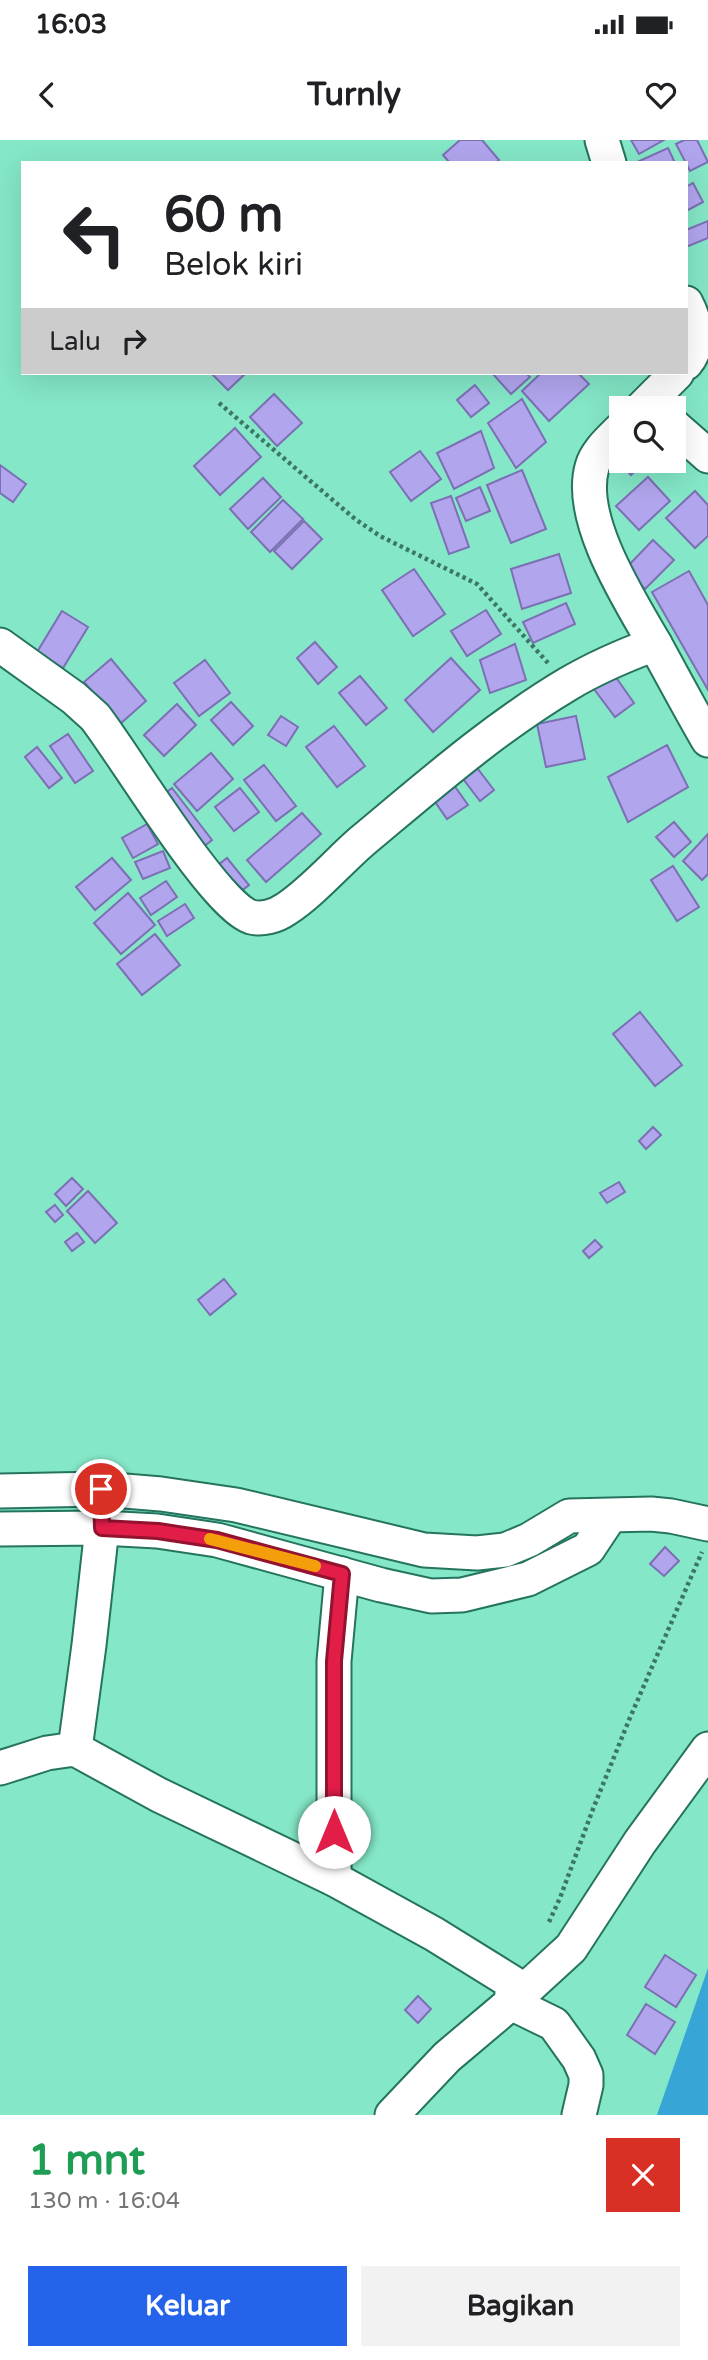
<!DOCTYPE html>
<html lang="id">
<meta charset="utf-8">
<style>
body{margin:0;font-family:"Varela Round",sans-serif;background:#f2f2f2;color:#202124;height:100vh;display:flex;flex-direction:column;font-size:26px;white-space:nowrap}
*{box-sizing:border-box;margin:0}
p{font-size:23px;color:#757577}
.icon{flex:none;width:38px;height:38px;fill:none;stroke:currentColor;stroke-width:2;stroke-linecap:round;stroke-linejoin:round}
.map{position:relative;height:1975px;overflow:hidden}
.side{display:flex;flex-direction:column;background:#fff;flex:1}
.side>*{flex:none}
.guide{position:absolute;left:21px;top:21px;width:667px;height:214px;border-radius:0px;box-shadow:0 7px 28px #0002;background:#fff;color:#202124;overflow:hidden}
.controls{position:absolute;left:609px;top:256px;display:grid;gap:14px}
.controls a{display:grid;place-items:center;width:77px;height:77px;border-radius:0px;background:#fff;box-shadow:0 7px 28px #0002;font-size:35px}
.pin{position:absolute;display:grid;place-items:center;width:60px;height:60px;color:#fff;margin:-30px;border:4px solid #fff;border-radius:50%;box-shadow:0 2px 7px #0007}
.me{position:absolute;width:77px;margin:-38px;rotate:0deg;stroke-linejoin:round;filter:drop-shadow(0 0 5px #0008)}
.turn{display:flex;align-items:center;gap:24px;height:147px;padding:0 28px;font-size:32px}
.turn .icon{width:91px;height:91px;stroke-width:2.5}
.turn b{display:block;font-size:49px;line-height:60px}
.then{display:flex;align-items:center;height:66px;padding:0 28px;background:#0003;gap:14px;font-size:26px}
.round{display:grid;place-items:center;flex:none;width:74px;height:74px;border-radius:0px;background:#f2f2f2}
.headline{display:flex;align-items:center;justify-content:space-between;height:119px;padding:0 28px}
h1{font-size:42px;font-weight:700;line-height:52px;color:#1e9e55}
.button{display:flex;gap:14px;margin-top:auto;padding:14px 28px}
.button a{flex:1;height:80px;border-radius:0px;background:#2563eb;color:#fff;font-size:28px;font-weight:700;line-height:80px;text-align:center}
.button a+a{background:#f2f2f2;color:#202124}
.status{display:flex;justify-content:space-between;align-items:center;height:49px;padding:0 35px;background:#fff;direction:ltr}
.status svg{height:19px;fill:currentColor}
header{display:flex;justify-content:space-between;align-items:center;height:91px;padding:0 28px;background:#fff;font-size:32px;font-weight:700}
.map>svg:first-child{display:block}
</style>
<div class="status"><b>16:03</b><svg viewBox="0 0 49 12"><path d="M0 12V9h3v3zM5 12V6h3v6zM10 12V3h3v9zM15 12V0h3v12zM26 1h20v11H26zM47 4h2v5h-2z"/></svg></div>
<header><svg class="icon" aria-label="back" viewBox="0 0 24 24"><path d="M15 5l-7 7 7 7"/></svg>Turnly<svg class="icon" aria-label="heart" viewBox="0 0 24 24"><path d="M12 20l-8-8c-3-5 5-10 8-4 3-6 11-1 8 4z"/></svg></header>
<div class="map">
<svg width="708" height="1975" viewBox="0 0 708 1975">
<rect width="100%" height="100%" fill="#84e7c7"/>
<!-- water -->
<polygon fill="#37a5d5" points="708,1828 708,1975 657,1975"/>
<!-- building -->
<g fill="#b1a5ee" stroke="#7c6fb4" stroke-width="2">
<polygon points="460,0 482,0 499,20 496,23 450,23 443,15"/>
<polygon points="631,0 664,0 639,14"/>
<polygon points="684,0 697,0 708,22 690,31 676,4"/>
<polygon points="668,8 675,23 638,23 637,22"/>
<polygon points="693,43 703,62 686,71 686,47"/>
<polygon points="708,81 708,98 686,107 686,90"/>
<polygon points="211,233 246,233 228,250"/>
<polygon points="492,233 526,233 530,237 511,254"/>
<polygon points="541,233 578,233 589,244 549,281 522,251"/>
<polygon points="475,245 489,263 471,277 457,260"/>
<polygon points="274,254 302,283 277,306 250,277"/>
<polygon points="522,259 546,302 516,328 488,283"/>
<polygon points="235,288 261,317 220,355 194,326"/>
<polygon points="481,291 494,328 454,349 437,313"/>
<polygon points="621,296 621,320 647,320 631,335 607,309"/>
<polygon points="420,311 441,339 411,361 390,332"/>
<polygon points="0,325 26,344 13,362 0,353"/>
<polygon points="522,330 546,389 511,403 487,345"/>
<polygon points="648,337 670,361 639,390 616,366"/>
<polygon points="263,338 281,357 248,389 230,369"/>
<polygon points="480,347 490,371 466,381 456,358"/>
<polygon points="695,351 708,365 708,396 695,408 666,378"/>
<polygon points="451,356 469,407 449,414 431,363"/>
<polygon points="283,360 303,379 270,412 251,392"/>
<polygon points="304,381 322,399 292,429 274,411"/>
<polygon points="653,400 674,420 645,449 625,429"/>
<polygon points="559,414 571,453 522,469 511,429"/>
<polygon points="414,429 445,474 413,496 382,450"/>
<polygon points="689,431 708,465 708,550 652,452"/>
<polygon points="566,463 575,484 533,503 523,482"/>
<polygon points="486,470 501,494 467,516 451,491"/>
<polygon points="62,471 88,487 63,528 37,512"/>
<polygon points="315,502 337,527 318,544 297,518"/>
<polygon points="515,504 526,540 490,553 480,520"/>
<polygon points="451,518 480,550 433,592 405,560"/>
<polygon points="111,519 146,561 120,584 84,542"/>
<polygon points="205,520 230,553 199,576 174,543"/>
<polygon points="608,526 634,563 615,577 588,541"/>
<polygon points="360,536 387,568 366,585 339,553"/>
<polygon points="231,562 253,586 233,605 211,580"/>
<polygon points="177,564 196,585 164,616 144,595"/>
<polygon points="281,576 298,587 286,606 268,595"/>
<polygon points="576,576 585,619 546,627 537,584"/>
<polygon points="334,586 365,626 337,647 306,607"/>
<polygon points="68,594 93,631 75,643 50,606"/>
<polygon points="667,605 688,647 628,682 608,637"/>
<polygon points="37,607 62,638 49,648 25,617"/>
<polygon points="211,613 233,639 197,671 174,644"/>
<polygon points="471,620 494,650 480,661 457,631"/>
<polygon points="264,625 296,666 276,681 244,640"/>
<polygon points="451,641 468,665 447,679 431,656"/>
<polygon points="172,648 212,700 198,711 158,659"/>
<polygon points="240,648 259,672 234,691 215,667"/>
<polygon points="302,673 321,694 266,742 247,720"/>
<polygon points="674,682 691,702 674,717 656,697"/>
<polygon points="147,684 158,704 133,718 122,698"/>
<polygon points="708,694 708,734 702,740 683,721"/>
<polygon points="163,711 170,728 143,739 135,722"/>
<polygon points="112,718 131,740 95,770 76,747"/>
<polygon points="227,718 249,745 235,756 213,729"/>
<polygon points="673,726 699,767 677,781 651,740"/>
<polygon points="166,741 177,757 151,775 140,758"/>
<polygon points="128,753 155,785 121,814 94,783"/>
<polygon points="185,764 194,778 167,796 158,781"/>
<polygon points="155,794 180,825 142,855 117,824"/>
<polygon points="640,872 682,925 655,946 613,894"/>
<polygon points="653,987 661,995 646,1009 639,1001"/>
<polygon points="72,1038 83,1049 66,1066 55,1054"/>
<polygon points="619,1042 625,1052 607,1063 600,1053"/>
<polygon points="88,1051 117,1083 95,1103 67,1071"/>
<polygon points="55,1065 63,1075 55,1082 46,1072"/>
<polygon points="77,1093 84,1102 72,1111 65,1102"/>
<polygon points="595,1100 602,1107 589,1118 583,1111"/>
<polygon points="224,1139 236,1154 210,1175 198,1160"/>
<polygon points="665,1407 679,1421 664,1436 650,1424"/>
<polygon points="665,1815 696,1835 676,1867 645,1847"/>
<polygon points="418,1856 431,1869 418,1883 405,1870"/>
<polygon points="646,1864 675,1882 655,1914 627,1895"/>
</g>
<g fill="none" stroke-linecap="round" stroke-linejoin="round">
<defs>
<g id="street">
<polyline points="602,0 609,23"/>
<path d="M686 163C696 182 701 205 686 223"/>
<polyline points="642,268 677,233"/>
<polyline points="674,286 708,316"/>
<path d="M621 289C610 300 596 312 592 327 577 380 631 462 656 506 673 537 690 569 708 600"/>
<path d="M0 505 74 558 95 577C124 614 215 766 251 777 262 780 276 776 286 769 312 752 337 723 361 702 427 647 494 588 568 544 595 528 625 515 655 504"/>
<polyline points="0,1351 101,1349 161,1354 236,1365 424,1410 477,1413 505,1410 529,1400 569,1376 651,1374 671,1376 708,1384"/>
<polyline points="0,1389 102,1388 157,1391 217,1400 381,1445 431,1456 462,1455 528,1439 588,1409 610,1376"/>
<polyline points="75,1609 89,1505 102,1388 101,1365"/>
<polyline points="0,1628 47,1613 75,1609 159,1655 334,1739 434,1794 513,1843 511,1863 447,1917 392,1975"/>
<polyline points="334,1739 334,1521 342,1434"/>
<polyline points="579,1975 586,1945 586,1935 579,1919 554,1884 511,1863 571,1808 640,1702 708,1609"/>
</g>
</defs>
<!-- street casing -->
<use href="#street" stroke="#25745e" stroke-width="37"/>
<!-- path -->
<g stroke="#3c7764" stroke-width="4.5" stroke-dasharray="3.5 3.5" stroke-linecap="butt">
<polyline points="219,263 355,379 380,396 477,444 548,523"/>
<polyline points="549,1782 560,1758 593,1669 629,1580 702,1412"/>
</g>
<!-- street -->
<use href="#street" stroke="#fff" stroke-width="33"/>
</g>
<g fill="none" stroke-linecap="round" stroke-linejoin="round">
<defs>
<polyline id="route" points="101,1349 102,1388 158,1391 217,1400 342,1434 334,1521 334,1692"/>
</defs>
<!-- route casing -->
<use href="#route" stroke="#92132f" stroke-width="18"/>
<!-- route -->
<use href="#route" stroke="#e11d48" stroke-width="12"/>
<!-- slow -->
<polyline stroke="#f59e0b" stroke-width="12" points="210,1399 315,1426"/>
</g>
</svg>
<div class="controls">
<a><svg class="icon" aria-label="search" viewBox="0 0 24 24"><circle cx="10" cy="10" r="6"/><path d="M15 15l6 6"/></svg></a>
</div>
<div class="pin" style="left:101px;top:1349px;background:#d93025"><svg class="icon" aria-label="arrive" viewBox="0 0 24 24"><path d="M6 21V4h12l-3 4 3 4H6"/></svg></div>
<svg class="me" style="left:334px;top:1692px" viewBox="-20 -20 40 40"><circle r="19" fill="#fff"/><path d="M0-13L10 11 0 6-10 11z" fill="#e11d48"/></svg>
<div class="guide">
<div class="turn"><svg class="icon" aria-label="left" viewBox="0 0 24 24"><path d="M17 20v-9H6M10 6l-5 5 5 5"/></svg><div><b>60 m</b>Belok kiri</div></div>
<div class="then">Lalu<svg class="icon" aria-label="right" viewBox="0 0 24 24"><path d="M7 20v-9h11M14 6l5 5-5 5"/></svg></div>
</div>
</div>
<section class="side">
<div class="headline"><div><h1>1 mnt</h1><p>130 m · 16:04</p></div><a class="round" style="background:#d93025;color:#fff"><svg class="icon" aria-label="close" viewBox="0 0 24 24"><path d="M6 6l12 12M18 6L6 18"/></svg></a></div>
<div class="button"><a>Keluar</a><a>Bagikan</a></div>
</section>
